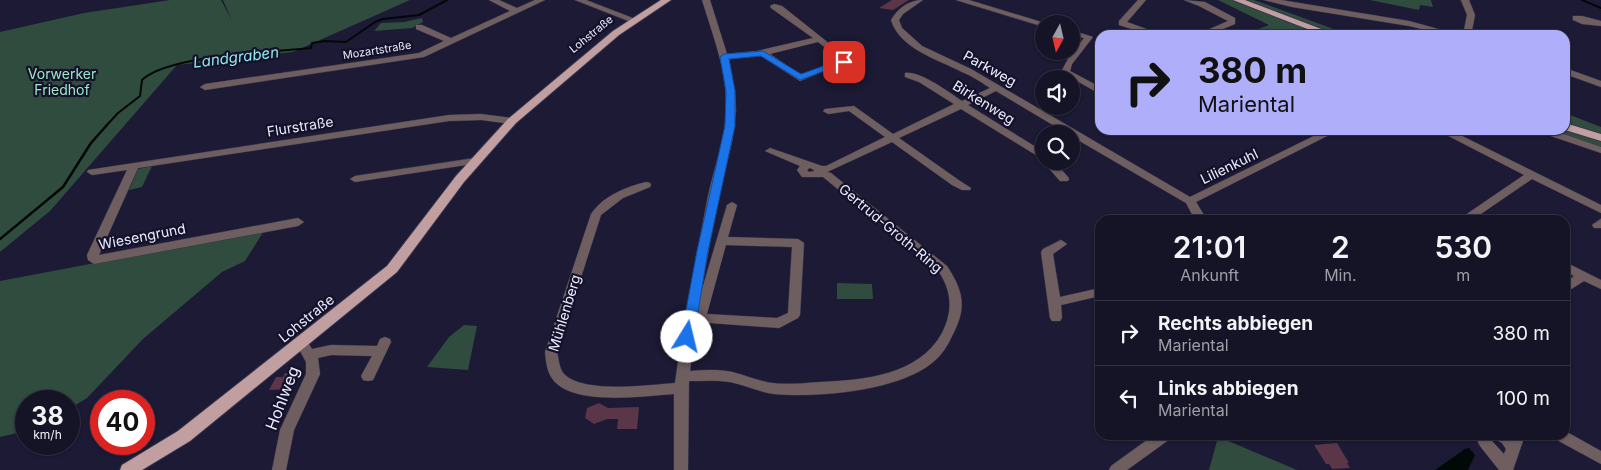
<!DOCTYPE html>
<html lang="de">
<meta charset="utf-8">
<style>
body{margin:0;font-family:Inter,sans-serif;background:#222133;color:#f1f3f6;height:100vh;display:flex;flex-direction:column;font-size:19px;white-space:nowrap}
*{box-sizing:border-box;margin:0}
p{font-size:16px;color:#9d9ea7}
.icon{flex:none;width:28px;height:28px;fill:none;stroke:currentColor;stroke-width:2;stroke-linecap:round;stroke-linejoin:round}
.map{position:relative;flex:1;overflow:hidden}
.side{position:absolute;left:1095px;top:215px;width:475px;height:225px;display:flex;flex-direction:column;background:#151427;border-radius:15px;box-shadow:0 1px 4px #0004,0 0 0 1px #343344}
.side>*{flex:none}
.top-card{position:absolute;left:1095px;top:30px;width:475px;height:105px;border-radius:15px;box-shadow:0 1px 4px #0004,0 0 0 1px #343344;background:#afaefa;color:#111;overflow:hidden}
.needle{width:32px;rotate:188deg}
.controls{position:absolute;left:1035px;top:15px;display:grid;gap:10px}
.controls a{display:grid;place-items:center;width:45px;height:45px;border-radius:50%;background:#151427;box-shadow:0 1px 4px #0004,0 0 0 1px #343344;font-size:25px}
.speed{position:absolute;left:15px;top:390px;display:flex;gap:10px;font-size:25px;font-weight:700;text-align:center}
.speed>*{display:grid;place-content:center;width:65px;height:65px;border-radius:50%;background:#151427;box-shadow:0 1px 4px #0004,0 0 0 1px #343344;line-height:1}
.speed small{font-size:12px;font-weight:400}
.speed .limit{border:8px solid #d22;background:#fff;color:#111}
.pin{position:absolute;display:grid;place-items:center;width:42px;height:42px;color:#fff;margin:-21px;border-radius:10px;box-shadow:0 2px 8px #0006}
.me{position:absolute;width:55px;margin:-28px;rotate:9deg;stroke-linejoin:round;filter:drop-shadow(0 0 4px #0008)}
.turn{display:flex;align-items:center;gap:18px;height:105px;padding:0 20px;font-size:22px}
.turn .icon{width:65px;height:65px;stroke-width:2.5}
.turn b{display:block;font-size:35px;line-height:42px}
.eta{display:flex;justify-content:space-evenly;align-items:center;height:85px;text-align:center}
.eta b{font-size:30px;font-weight:600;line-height:35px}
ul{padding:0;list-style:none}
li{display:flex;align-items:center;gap:15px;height:65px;padding:0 20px;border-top:1px solid #343344}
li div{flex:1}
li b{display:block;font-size:19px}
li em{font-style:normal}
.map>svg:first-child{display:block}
</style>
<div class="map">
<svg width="1601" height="470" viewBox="0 0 1601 470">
<rect width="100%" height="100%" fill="#1c1a34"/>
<!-- green -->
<g fill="#2f4c3f">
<polygon points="170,0 221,0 232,21 223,0 410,0 293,52 177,65 50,211 0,252 0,32 84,13"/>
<polygon points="1218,0 1254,0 1350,35 1261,35 1253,31 1269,25"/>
<polygon points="1370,0 1431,0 1433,7 1420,5 1419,10"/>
<polygon points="422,18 423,22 412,28 374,31 381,23 404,22"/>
<polygon points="1565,113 1601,127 1601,148 1547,130 1565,130"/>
<polygon points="152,166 142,187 129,190 138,169"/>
<polygon points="264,231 245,261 222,272 143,339 87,398 69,409 69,401 26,401 26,431 0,437 0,281"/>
<polygon points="837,283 872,284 873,299 837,299"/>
<polygon points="464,325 477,326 468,370 427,367 449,337"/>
<polygon points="1218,437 1219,437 1297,470 1209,470"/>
</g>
<!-- water -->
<polygon fill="#000808" points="1469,448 1475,455 1468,470 1435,470 1465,449"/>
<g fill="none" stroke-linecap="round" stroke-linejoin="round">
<!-- stream-far1 -->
<g stroke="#000808" stroke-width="2">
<polyline points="1582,0 1601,8"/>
<path d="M106 126 118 113 140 96 142 80C168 55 273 52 311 48L312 43 325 41 346 42 375 22 383 19 419 15 447 0"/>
</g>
<!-- stream -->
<polyline stroke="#000808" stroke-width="2.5" points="0,239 63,187 91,143 107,125"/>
</g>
<!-- building -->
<g fill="#5a3648">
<polygon points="892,0 909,0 893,10 879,8"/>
<polygon points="285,373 297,373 295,377 298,377 292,389 269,390 276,377 283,377"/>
<polygon points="599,403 608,408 639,407 637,429 617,429 618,419 607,419 594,424 585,418 587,408"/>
<polygon points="1337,443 1349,463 1347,463 1350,468 1332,469 1329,464 1326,464 1314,445"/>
</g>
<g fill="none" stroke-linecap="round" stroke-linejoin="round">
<defs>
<g id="minor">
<polygon points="489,0 499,0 517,8 535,0 545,0 424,57 205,90 200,87 205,84 419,53 444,41 416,29 416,25 422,25 451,38 510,11"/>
<polygon points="575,0 586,0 638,20 631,22"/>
<path d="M702 0H710L727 54 757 51 813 38 771 8 770 6 774 4 782 6 850 60 800 81 761 56 729 59 735 91 736 111 732 142 720 190 700 296 727 205 732 202 737 205 728 237 798 239 804 243 800 315 798 318 779 328 696 322 690 371C704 370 718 369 732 372 745 375 758 381 772 383 788 385 805 383 821 382 865 380 919 375 942 333 953 311 952 292 939 272L823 177H802L797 170 800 166 765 151 770 148 822 166H826L885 137 849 111 828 114 823 111 825 109 854 106 893 134 954 104 919 82 905 77V73C921 71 948 92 962 101L990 88C981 82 972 76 962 72 937 59 900 49 891 20 898 8 909 0 923 0L903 14 899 20 902 28 922 46 971 69 1190 197 1326 130H1339L1196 202 1207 220H1195L1186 203 1071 136V134H1068L996 91 968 105 1044 152V161H1054L1068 177 1069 179 1068 181H1060L1044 163 1043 161 1044 160 961 109 899 138 960 181 971 188 970 190H962L952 185 892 142 827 172 831 173 947 266C964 292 967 308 952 336 947 347 941 356 932 363 898 391 817 398 774 394 759 392 745 385 730 382 717 380 702 381 689 381L688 470H674V394C644 396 576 406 554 381 547 373 546 362 545 352L591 214C603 196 626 187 646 182L650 183 651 185 650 187 623 198 601 215 557 352C559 360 559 368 564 374 584 394 648 385 675 383 683 321 696 259 708 196 714 168 725 140 726 111 728 73 713 36 702 0ZM818 42 840 59 801 75 770 54ZM810 168 814 170V171L809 172 807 170ZM726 245 792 247 788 313 777 318 707 314Z"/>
<polygon points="956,0 969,0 1048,24 1041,26"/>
<polygon points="1138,0 1146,0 1127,22 1163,35 1151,35 1119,25 1119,21"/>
<polygon points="1184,0 1205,2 1235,18 1235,24 1208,35 1196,35 1228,21 1199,6"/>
<polygon points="1264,0 1281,0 1409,21 1460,35 1447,35 1409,26 1292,7"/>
<polygon points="1461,0 1469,0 1475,15 1471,35 1463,35 1467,15"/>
<polygon points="1573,16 1582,16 1601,21 1601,26 1582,24 1573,20"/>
<polygon points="1071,30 1093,37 1072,64 1070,71 1100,87 1100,94 1061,72 1069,57 1056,51 1072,53 1084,38 1071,35"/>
<polygon points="1565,68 1601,81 1601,87 1565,74"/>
<polygon points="481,114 512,118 517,121 512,124 481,120 449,121 138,168 99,255 298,218 304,222 298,226 94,264 88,260 87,255 127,170 92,175 87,172 88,170 449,115"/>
<polygon points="1437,130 1450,130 1601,205 1601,213 1532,179 1472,220 1458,220 1524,175"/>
<polygon points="1537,130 1552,130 1601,147 1601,153 1539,132"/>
<polygon points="475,158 479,159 480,161 479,163 355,182 350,179 355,176"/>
<polygon points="1601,219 1601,228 1594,228 1592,225"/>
<polygon points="1061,240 1067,244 1053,254 1060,297 1100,288 1100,296 1061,305 1062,318 1060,321 1052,321 1050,318 1041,252 1043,249"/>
<polygon points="1565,262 1601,280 1601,289 1584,281 1565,293 1565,283 1574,276 1565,271"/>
<polygon points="301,337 306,339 312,349 331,345 377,346 380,339 385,337 390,339 391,342 373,380 368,381 363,380 361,376 372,356 331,355 318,358 320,374 294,430 286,470 272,470 280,430 306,374 306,362 295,342 296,339"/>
<polygon points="1565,431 1601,451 1601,464 1555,439 1553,435 1565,435"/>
<polygon points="1154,435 1172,435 1170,439 1127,470 1109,470 1111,466"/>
<path d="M1480 435H1525L1513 470H1499L1480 446 1478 442ZM1493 438 1502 443 1506 449 1504 454 1492 441Z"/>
</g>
<g id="major">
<polygon points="661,0 671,0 619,35 516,123 464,182 397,272 190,441 142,470 120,470 122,465 178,431 387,266 456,176 508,119 613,31"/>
<polygon points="1233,0 1245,0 1337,35 1323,35"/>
<polygon points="1565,123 1601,134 1601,141 1565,130"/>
</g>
</defs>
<!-- minor casing -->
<use href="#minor" stroke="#393750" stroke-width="1"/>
<!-- major casing -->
<use href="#major" stroke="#393750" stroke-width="2"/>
<!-- minor -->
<use href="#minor" fill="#6f5e5f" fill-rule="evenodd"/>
<!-- major -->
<use href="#major" fill="#c19e9f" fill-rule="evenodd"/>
</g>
<!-- route -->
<polygon fill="#1a73e8" stroke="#114b97" points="763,51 801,74 841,60 844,59 848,62 800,80 761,56 729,59 735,91 735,126 708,251 694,337 692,340 683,340 681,337 697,251 725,126 726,91 720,57 724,54"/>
<g text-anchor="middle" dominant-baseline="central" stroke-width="4.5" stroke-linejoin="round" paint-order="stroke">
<!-- far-street labels -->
<g font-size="11" fill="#ebebfe" stroke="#14112a">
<text transform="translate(591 34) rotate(-39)">Lohstraße</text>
<text transform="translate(377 50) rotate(-9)">Mozartstraße</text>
</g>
<!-- street labels -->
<g font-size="14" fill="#ebebfe" stroke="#14112a">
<text transform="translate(990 68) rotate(29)">Parkweg</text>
<text transform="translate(984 102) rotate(32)">Birkenweg</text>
<text transform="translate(300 126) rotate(-9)">Flurstraße</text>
<text transform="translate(1229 166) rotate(-26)">Lilienkuhl</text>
<text transform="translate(891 228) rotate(40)">Gertrud-Groth-Ring</text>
<text transform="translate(142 236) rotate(-11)">Wiesengrund</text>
<text transform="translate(564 313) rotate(-73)">Mühlenberg</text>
<text transform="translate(306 318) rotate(-39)">Lohstraße</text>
</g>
<!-- park labels -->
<g font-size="14" fill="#9fe8c6" stroke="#14112a">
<text x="62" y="73">Vorwerker<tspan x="62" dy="16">Friedhof</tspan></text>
</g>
<!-- water labels -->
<g font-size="15" font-style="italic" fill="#91ebeb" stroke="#14112a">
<text transform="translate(236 57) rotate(-7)">Landgraben</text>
</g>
<!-- near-street labels -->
<g font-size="16" fill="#ebebfe" stroke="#14112a">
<text transform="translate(282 398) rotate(-69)">Hohlweg</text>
</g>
</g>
</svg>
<div class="controls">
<a><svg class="needle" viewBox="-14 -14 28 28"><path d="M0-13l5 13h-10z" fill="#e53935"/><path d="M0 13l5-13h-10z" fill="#9d9ea7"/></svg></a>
<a><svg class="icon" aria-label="sound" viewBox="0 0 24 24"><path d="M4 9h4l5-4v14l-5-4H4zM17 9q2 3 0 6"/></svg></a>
<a><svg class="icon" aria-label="search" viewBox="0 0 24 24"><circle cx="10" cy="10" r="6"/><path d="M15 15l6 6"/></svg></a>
</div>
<div class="speed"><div>38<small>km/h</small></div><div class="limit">40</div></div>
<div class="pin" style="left:844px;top:62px;background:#d93025"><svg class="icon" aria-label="arrive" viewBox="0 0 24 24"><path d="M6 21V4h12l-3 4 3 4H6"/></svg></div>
<svg class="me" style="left:687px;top:337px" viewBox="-20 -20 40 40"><circle r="19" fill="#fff"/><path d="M0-13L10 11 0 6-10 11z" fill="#1a73e8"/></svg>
<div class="top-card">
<div class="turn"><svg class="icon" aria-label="right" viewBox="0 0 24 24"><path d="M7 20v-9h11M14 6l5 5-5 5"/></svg><div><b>380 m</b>Mariental</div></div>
</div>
<section class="side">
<div class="eta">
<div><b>21:01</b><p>Ankunft</p></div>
<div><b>2</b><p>Min.</p></div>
<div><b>530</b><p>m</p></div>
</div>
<ul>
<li><svg class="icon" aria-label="right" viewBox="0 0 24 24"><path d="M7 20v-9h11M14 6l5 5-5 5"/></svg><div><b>Rechts abbiegen</b><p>Mariental</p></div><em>380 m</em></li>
<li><svg class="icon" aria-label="left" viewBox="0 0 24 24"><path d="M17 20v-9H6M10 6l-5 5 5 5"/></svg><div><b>Links abbiegen</b><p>Mariental</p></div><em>100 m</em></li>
</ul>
</section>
</div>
